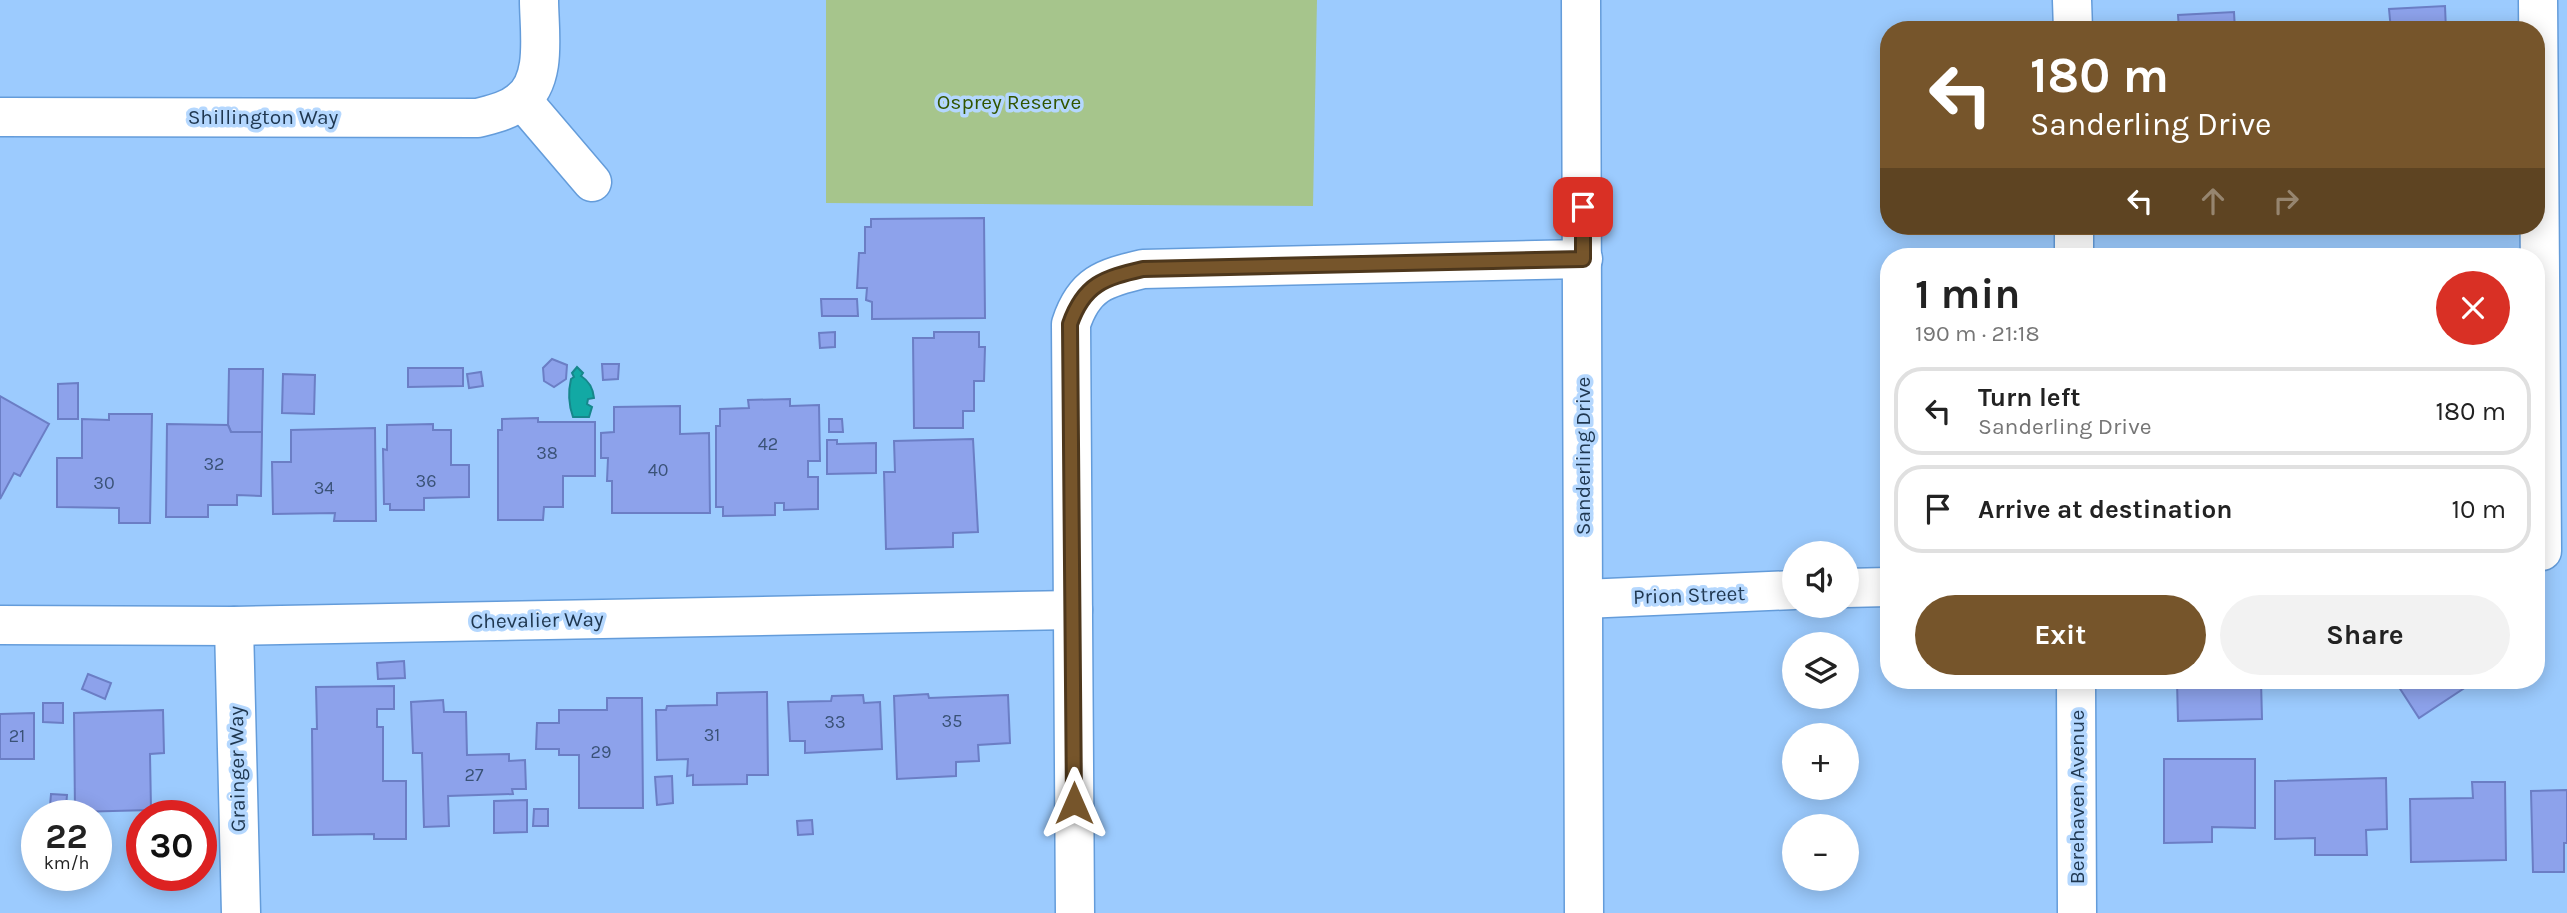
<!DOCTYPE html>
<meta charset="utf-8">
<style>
body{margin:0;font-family:Karla,sans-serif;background:#f2f2f2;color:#222;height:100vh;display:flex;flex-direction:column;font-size:26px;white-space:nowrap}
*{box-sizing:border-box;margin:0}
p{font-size:23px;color:#767676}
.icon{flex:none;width:38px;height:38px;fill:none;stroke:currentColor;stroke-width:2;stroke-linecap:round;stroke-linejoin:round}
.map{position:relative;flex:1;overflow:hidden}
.drawer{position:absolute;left:1880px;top:248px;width:665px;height:441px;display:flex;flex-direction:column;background:#fff;border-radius:28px;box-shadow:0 4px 18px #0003}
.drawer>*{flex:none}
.top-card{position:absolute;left:1880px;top:21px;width:665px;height:214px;border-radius:28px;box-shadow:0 4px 18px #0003;background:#76552b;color:#fff;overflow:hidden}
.tools{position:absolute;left:1782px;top:541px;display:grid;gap:14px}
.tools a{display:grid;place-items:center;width:77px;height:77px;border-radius:50%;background:#fff;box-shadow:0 4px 18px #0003;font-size:35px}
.speed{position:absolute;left:21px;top:800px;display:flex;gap:14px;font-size:35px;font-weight:700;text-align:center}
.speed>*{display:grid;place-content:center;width:91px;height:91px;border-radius:50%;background:#fff;box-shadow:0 4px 18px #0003;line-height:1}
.speed small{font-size:18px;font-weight:400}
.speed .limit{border:10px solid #d22;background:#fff;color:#111}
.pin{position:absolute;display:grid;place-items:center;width:60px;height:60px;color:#fff;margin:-30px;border-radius:14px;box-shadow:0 4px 10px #0006}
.me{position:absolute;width:77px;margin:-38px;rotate:0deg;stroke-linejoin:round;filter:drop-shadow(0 0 5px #0008)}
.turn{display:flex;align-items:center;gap:24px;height:147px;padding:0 35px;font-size:32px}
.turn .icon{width:91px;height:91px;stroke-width:2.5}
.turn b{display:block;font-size:49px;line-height:60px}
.lanes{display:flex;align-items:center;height:66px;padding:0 35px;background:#0003;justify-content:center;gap:35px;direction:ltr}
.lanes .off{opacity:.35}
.round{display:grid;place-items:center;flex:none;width:74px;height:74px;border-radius:37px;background:#f2f2f2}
.summary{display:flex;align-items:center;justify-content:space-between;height:119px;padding:0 35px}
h1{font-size:42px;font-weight:700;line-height:52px}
.cta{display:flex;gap:14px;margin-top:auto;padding:14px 35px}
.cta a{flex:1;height:80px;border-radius:42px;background:#76552b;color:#fff;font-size:28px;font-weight:700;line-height:80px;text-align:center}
.cta a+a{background:#f2f2f2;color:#222}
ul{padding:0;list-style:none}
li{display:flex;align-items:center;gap:21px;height:88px;margin:0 14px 10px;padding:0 21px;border:4px solid #e0e0e0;border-radius:28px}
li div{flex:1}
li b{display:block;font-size:26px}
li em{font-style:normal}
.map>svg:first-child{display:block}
</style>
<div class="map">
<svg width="2567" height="913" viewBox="0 0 2567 913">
<rect width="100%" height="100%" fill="#9ccbfe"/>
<!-- green -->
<polygon fill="#a6c58c" points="826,0 1317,0 1313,206 826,203"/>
<!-- water -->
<path fill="#12a9a4" stroke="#16878b" stroke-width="2" d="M577 367 583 373 581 376C589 381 593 388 594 398L588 399 587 404 592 407 589 417H573C568 403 568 392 571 379L574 377 572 373Z"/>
<!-- building -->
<g fill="#8da2eb" stroke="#6b7ec5" stroke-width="2">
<polygon points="2445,6 2446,30 2391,30 2389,9"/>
<polygon points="2234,12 2235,30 2179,30 2178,15"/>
<polygon points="984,218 985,318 872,319 872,302 866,300 867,288 857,288 859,253 865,253 865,227 871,227 871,219"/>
<polygon points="821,299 857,299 858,316 822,316"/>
<polygon points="835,332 835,347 820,348 819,333"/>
<polygon points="934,332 979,332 979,347 985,347 984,381 974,381 974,411 963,411 963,428 914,428 913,338 934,338"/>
<polygon points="552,359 567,365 566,379 554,387 544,381 543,368"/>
<polygon points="602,364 619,364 618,379 603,380"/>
<polygon points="408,368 463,368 463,386 408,387"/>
<polygon points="229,369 263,369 262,432 231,432 228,425"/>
<polygon points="481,372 483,386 469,388 467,374"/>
<polygon points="283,374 315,375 314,414 282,413"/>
<polygon points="78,383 78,419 58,419 58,384"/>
<polygon points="0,396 49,424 20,476 14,473 0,499"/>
<polygon points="790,399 790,406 819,405 820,461 808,461 808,477 818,477 818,509 784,510 784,503 775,503 775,515 723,516 723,507 716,507 716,426 720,426 720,409 749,408 748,400"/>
<polygon points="680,406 680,434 709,433 710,513 612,513 612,481 607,481 608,458 601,458 601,433 614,432 614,407"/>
<polygon points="109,414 152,414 150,523 119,523 119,508 57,507 57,458 82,458 82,419 109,420"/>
<polygon points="538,418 538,422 595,422 595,476 563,476 563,507 544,507 543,520 498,520 498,430 502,430 502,419"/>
<polygon points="829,419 842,419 843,432 829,432"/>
<polygon points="167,424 228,425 231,432 262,432 261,496 237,495 237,505 208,505 208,517 166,517"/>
<polygon points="433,424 433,430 451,430 451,465 469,465 469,497 424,498 424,510 390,510 390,504 384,504 383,449 387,450 387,425"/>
<polygon points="375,428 376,521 334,521 335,513 273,514 272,462 291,462 291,430"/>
<polygon points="973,439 978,532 953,533 953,547 886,549 884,472 895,472 894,441"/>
<polygon points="827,440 837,440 837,444 876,443 876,473 827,474"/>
<polygon points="404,661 405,678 378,679 377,663"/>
<polygon points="88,674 111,683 105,699 82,689"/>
<polygon points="2177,681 2261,681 2262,719 2178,721"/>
<polygon points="2395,681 2475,681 2419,718"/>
<polygon points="394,686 394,709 377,709 377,727 383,727 383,781 406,781 406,839 374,839 374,834 313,835 312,729 317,729 316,687"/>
<polygon points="767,692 768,775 747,775 747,784 693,785 693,775 687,776 688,759 657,760 656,710 666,710 667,706 717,705 717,693"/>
<polygon points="928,694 929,698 1008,695 1010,743 978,745 979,761 956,762 956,776 897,779 894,696"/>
<polygon points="863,695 864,703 880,702 882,749 805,753 805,741 790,741 788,702 831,701 832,696"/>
<polygon points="607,698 642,698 643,808 579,808 579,755 559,755 559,749 536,749 537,723 559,723 559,710 607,710"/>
<polygon points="443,700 444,712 466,712 467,755 509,754 509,761 525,760 526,789 512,789 513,794 448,796 449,826 424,827 422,753 413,753 411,702"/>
<polygon points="43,703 63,703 63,723 43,722"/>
<polygon points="163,710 164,753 150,754 151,810 75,812 74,713"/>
<polygon points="34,713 34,759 0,759 0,714"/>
<polygon points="2164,759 2255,759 2255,828 2212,827 2212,842 2164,843"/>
<polygon points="672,776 673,803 657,805 655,777"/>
<polygon points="2386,778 2387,829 2366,830 2367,855 2315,855 2315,838 2275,839 2275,781"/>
<polygon points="2472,782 2505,782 2506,860 2411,862 2410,799 2473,798"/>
<polygon points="2567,790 2567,843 2564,843 2564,872 2533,872 2531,791"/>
<polygon points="51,794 67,795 66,807 50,806"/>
<polygon points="527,800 527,832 494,833 494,801"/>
<polygon points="534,809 548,809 548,826 533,826"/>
<polygon points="812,820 813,834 798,835 797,821"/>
</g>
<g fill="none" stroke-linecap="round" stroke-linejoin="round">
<defs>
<g id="minor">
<polyline points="1581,0 1584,913"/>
<polyline points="2072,0 2073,30"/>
<polyline points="2538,0 2542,551"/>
<polyline points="522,100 592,182"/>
<path d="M0 117 478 118C493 114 508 111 520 101 548 80 539 31 539 0"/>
<polyline points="2074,226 2074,257"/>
<polyline points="1846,588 1888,587"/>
<polyline points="1584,599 1794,590"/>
<polyline points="0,625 234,626 1073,610"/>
<polyline points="234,626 241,913"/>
<polyline points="2076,681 2077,913"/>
<path d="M1075 913 1071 324C1084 284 1104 278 1143 269L1583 259"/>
</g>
</defs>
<!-- minor casing -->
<use href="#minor" stroke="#649cda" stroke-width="41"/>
<!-- minor -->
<use href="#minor" stroke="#fff" stroke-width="38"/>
</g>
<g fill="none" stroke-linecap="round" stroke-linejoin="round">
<defs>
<path id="route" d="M1074 803 1070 324C1084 284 1104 278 1143 269L1583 259V207"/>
</defs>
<!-- route casing -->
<use href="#route" stroke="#4d371c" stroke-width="18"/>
<!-- route -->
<use href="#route" stroke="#76552b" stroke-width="12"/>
</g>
<g text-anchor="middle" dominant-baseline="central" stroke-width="7" stroke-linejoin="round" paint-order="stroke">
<!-- number labels -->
<g font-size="18" fill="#3a5277">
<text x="768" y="444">42</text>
<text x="547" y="453">38</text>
<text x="214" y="464">32</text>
<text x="658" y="470">40</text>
<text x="426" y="481">36</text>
<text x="104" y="483">30</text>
<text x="324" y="488">34</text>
<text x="952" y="721">35</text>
<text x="835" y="722">33</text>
<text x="712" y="735">31</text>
<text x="17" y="736">21</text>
<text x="601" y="752">29</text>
<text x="474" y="775">27</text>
</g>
<!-- park labels -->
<g font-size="21" fill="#325500" stroke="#b4d7fe">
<text x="1009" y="102">Osprey Reserve</text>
</g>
<!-- street labels -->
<g font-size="21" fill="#1f3750" stroke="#b4d7fe">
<text x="263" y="117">Shillington Way</text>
<text transform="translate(1583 456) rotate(-90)">Sanderling Drive</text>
<text transform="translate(1689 595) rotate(-2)">Prion Street</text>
<text transform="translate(537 620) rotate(-1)">Chevalier Way</text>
<text transform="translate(237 769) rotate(-91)">Grainger Way</text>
<text transform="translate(2077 797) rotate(-90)">Berehaven Avenue</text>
</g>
</g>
</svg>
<div class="tools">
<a><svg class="icon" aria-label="sound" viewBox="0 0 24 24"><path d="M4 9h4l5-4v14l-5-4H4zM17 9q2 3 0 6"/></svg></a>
<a><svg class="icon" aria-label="layers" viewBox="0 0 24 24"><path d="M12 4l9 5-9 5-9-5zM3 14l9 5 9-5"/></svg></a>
<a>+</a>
<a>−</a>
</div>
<div class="speed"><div>22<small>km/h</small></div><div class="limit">30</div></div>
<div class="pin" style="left:1583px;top:207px;background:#d93025"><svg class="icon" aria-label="arrive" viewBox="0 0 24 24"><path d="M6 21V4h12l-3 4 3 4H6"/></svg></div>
<svg class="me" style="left:1074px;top:803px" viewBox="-20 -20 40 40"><path d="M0-17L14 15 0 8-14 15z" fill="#76552b" stroke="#fff" stroke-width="4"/></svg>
<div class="top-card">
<div class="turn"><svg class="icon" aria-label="left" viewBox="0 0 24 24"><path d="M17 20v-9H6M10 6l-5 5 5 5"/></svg><div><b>180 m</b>Sanderling Drive</div></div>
<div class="lanes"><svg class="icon" aria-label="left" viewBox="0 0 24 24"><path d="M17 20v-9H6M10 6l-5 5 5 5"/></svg><svg class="icon off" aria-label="ahead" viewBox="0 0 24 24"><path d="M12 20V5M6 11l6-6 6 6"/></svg><svg class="icon off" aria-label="right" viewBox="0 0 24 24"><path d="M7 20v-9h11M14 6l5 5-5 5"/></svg></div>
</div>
<section class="drawer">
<div class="summary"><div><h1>1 min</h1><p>190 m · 21:18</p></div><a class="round" style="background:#d93025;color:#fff"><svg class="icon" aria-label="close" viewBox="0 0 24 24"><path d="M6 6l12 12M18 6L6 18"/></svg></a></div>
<ul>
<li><svg class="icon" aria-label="left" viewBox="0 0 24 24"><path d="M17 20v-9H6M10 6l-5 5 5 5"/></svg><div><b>Turn left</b><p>Sanderling Drive</p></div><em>180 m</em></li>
<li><svg class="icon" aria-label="arrive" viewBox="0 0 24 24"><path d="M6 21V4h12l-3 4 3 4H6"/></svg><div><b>Arrive at destination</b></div><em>10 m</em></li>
</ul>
<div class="cta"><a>Exit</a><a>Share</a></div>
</section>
</div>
